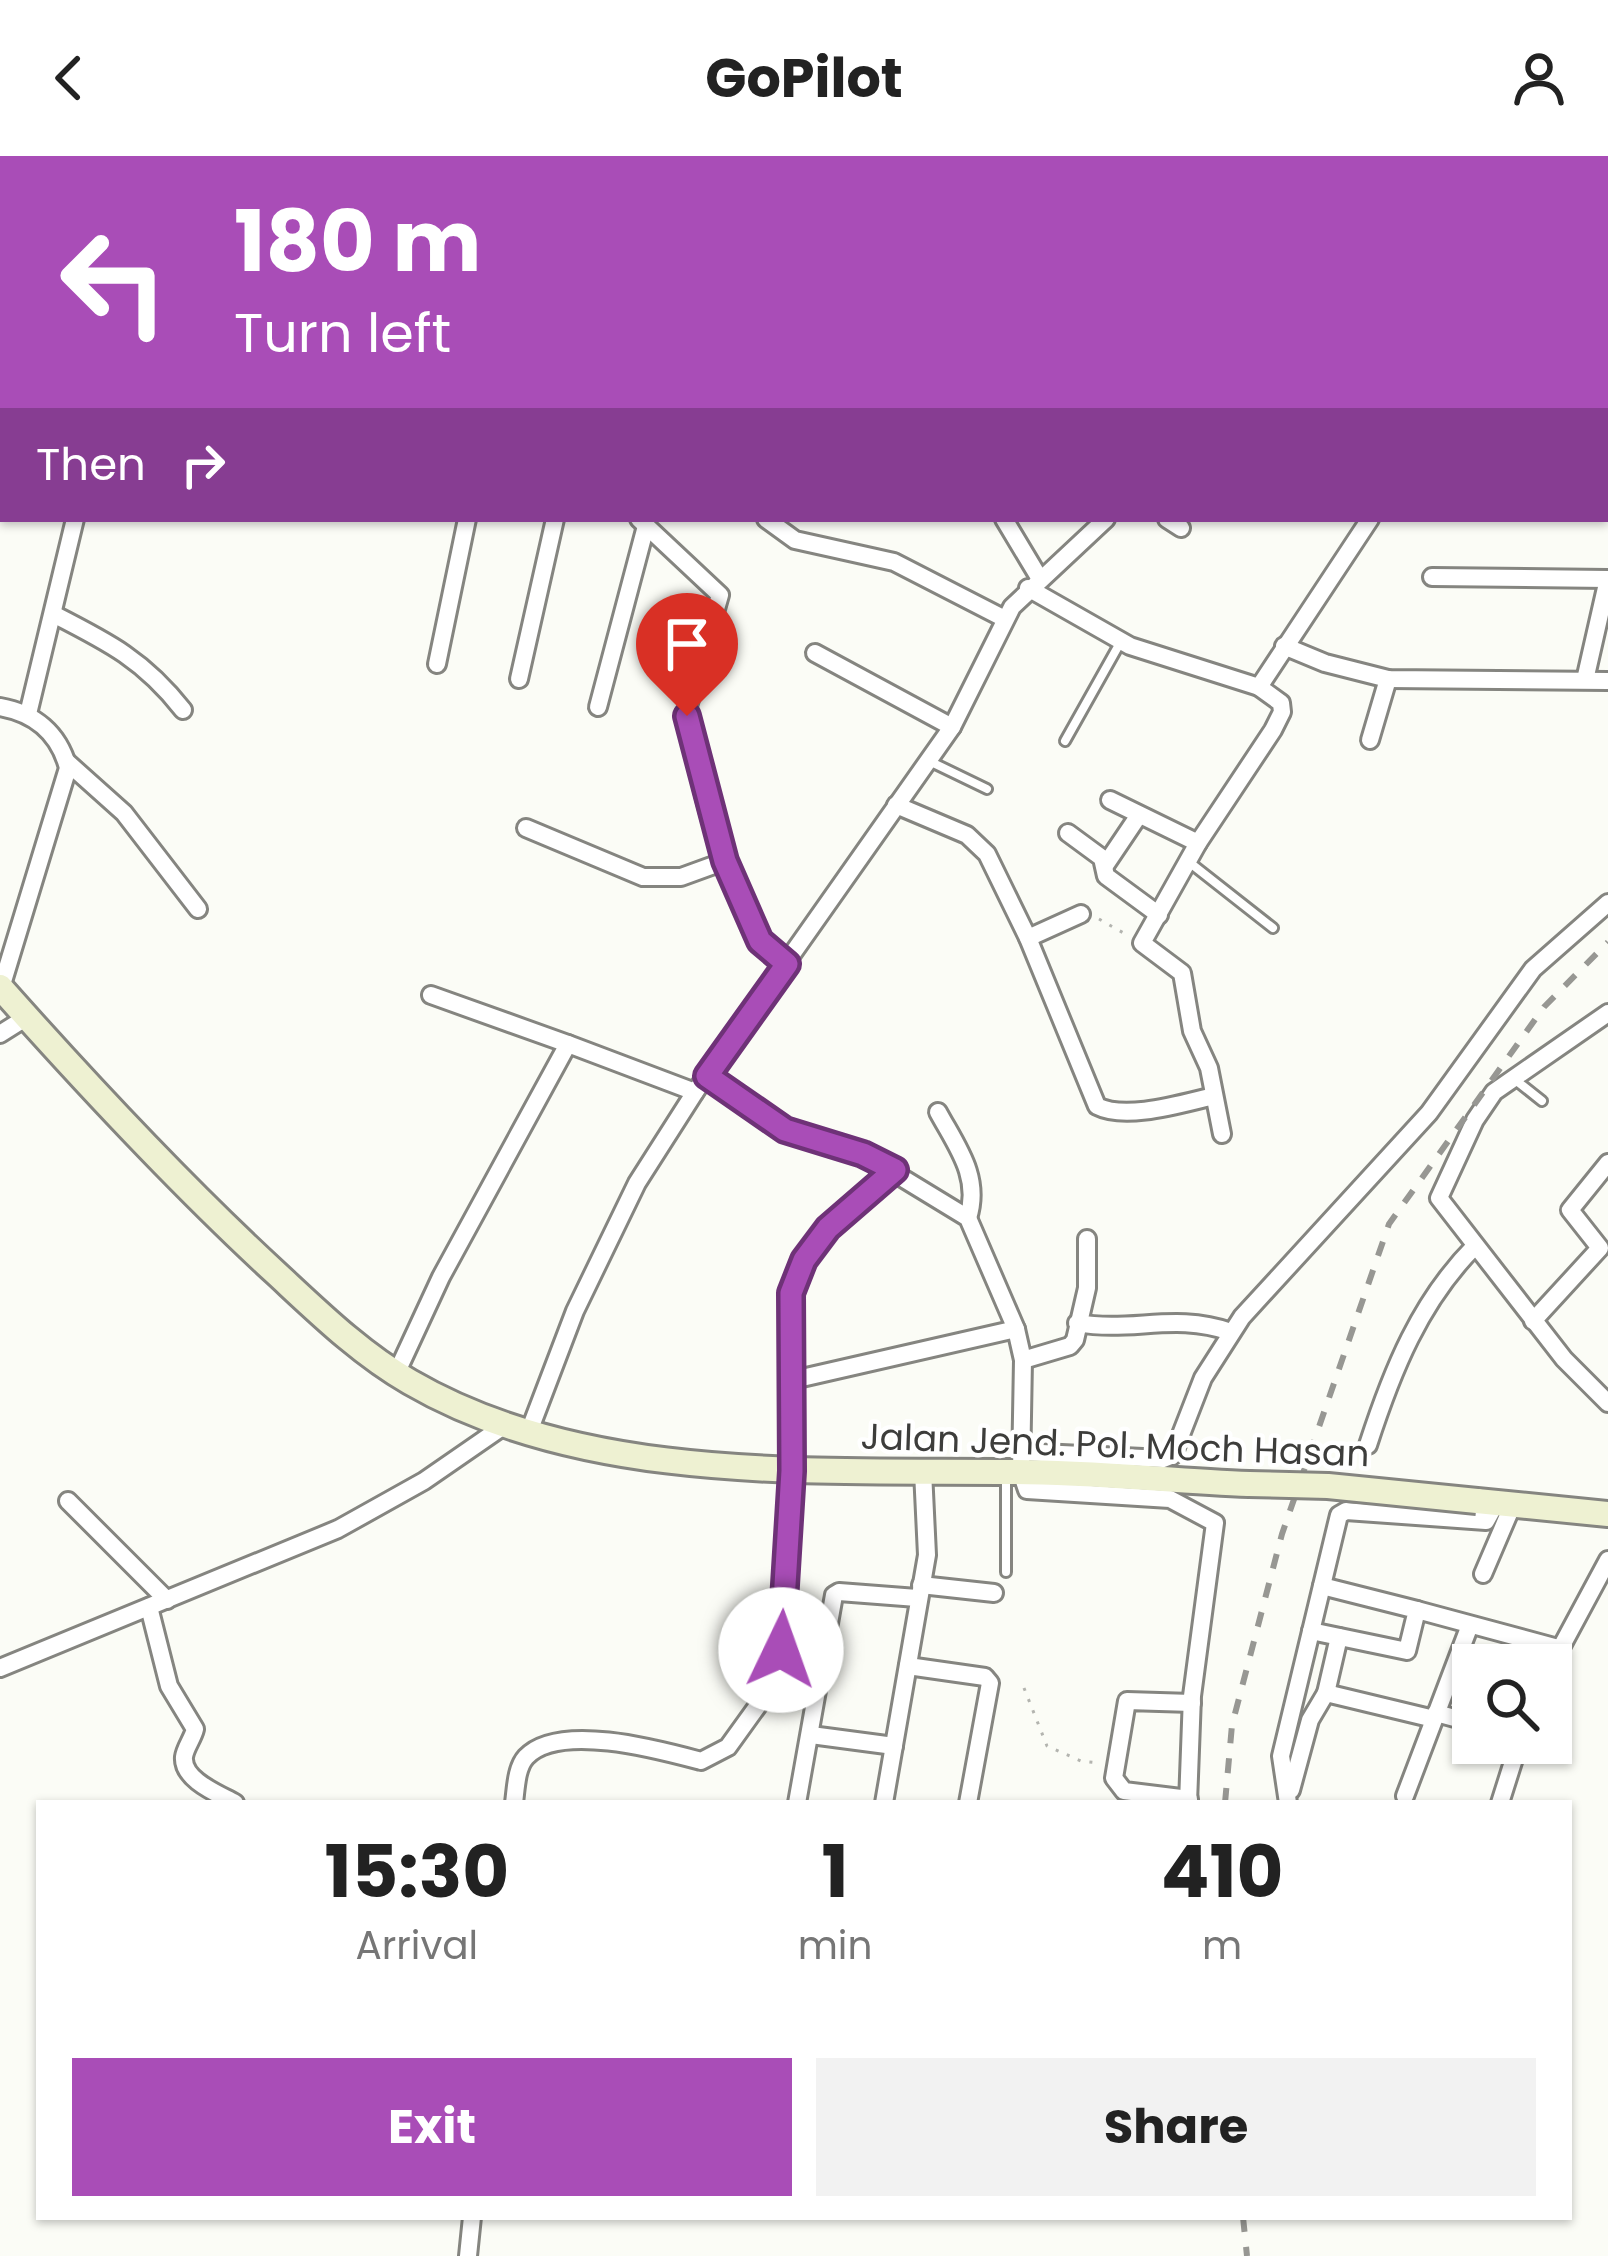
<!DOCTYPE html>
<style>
body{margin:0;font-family:Poppins,sans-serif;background:#f2f2f2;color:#222;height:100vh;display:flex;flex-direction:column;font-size:45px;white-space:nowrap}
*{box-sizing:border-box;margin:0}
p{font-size:39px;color:#767676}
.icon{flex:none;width:66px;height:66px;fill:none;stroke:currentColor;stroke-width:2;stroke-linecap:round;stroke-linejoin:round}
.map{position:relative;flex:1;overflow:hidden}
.panel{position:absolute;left:36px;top:1644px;width:1536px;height:420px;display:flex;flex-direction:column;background:#fff;border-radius:0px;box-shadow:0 3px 9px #0004}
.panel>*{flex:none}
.banner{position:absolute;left:0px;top:0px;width:1608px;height:366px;box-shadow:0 3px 9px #0004;background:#a94db7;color:#fff;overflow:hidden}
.tools{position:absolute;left:1452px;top:1488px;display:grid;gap:24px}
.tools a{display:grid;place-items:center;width:120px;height:120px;border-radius:0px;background:#fff;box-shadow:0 3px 9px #0004;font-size:60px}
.pin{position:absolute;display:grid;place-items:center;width:102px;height:102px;color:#fff;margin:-123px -51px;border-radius:50% 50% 50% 0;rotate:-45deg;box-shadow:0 0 12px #0007}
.pin .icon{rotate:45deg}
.me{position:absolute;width:132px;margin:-66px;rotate:3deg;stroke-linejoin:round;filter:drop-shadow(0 0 9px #0008)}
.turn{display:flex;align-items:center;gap:42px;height:252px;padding:0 36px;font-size:54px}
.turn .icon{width:156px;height:156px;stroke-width:2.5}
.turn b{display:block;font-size:84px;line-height:102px}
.then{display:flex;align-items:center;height:114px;padding:0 36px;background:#0003;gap:24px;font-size:45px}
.eta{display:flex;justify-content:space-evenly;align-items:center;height:204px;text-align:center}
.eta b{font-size:72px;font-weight:700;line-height:84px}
.action{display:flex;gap:24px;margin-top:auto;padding:24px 36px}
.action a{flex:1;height:138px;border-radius:0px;background:#a94db7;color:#fff;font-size:48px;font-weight:700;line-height:138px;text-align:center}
.action a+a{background:#f2f2f2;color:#222}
header{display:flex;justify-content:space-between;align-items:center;height:156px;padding:0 36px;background:#fff;font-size:54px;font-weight:700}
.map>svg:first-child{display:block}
</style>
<header><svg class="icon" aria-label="back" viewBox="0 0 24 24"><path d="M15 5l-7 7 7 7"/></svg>GoPilot<svg class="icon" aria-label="person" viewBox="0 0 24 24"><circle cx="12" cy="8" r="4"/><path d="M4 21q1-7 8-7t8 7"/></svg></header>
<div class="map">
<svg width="1608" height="2100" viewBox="0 0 1608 2100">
<rect width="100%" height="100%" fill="#fbfcf6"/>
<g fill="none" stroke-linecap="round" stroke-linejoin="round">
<defs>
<g id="service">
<polyline points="1065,585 1120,487"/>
<polyline points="929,605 987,633"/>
<polyline points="1189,706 1273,772"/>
<polyline points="1513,922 1542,945"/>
<polyline points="1006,1323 1006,1416"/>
<polyline points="753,1476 780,1493"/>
</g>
<g id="minor">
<polyline points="585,0 586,3"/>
<polyline points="926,0 929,3"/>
<polyline points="1127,0 1127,3"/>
<polyline points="1225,0 1226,3"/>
<polyline points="685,3 692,0"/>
<polyline points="1605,224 1608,224"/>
<polyline points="0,321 3,321"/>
<path d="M639 363 720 439 687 554V569C704 635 728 769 787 808"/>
<polyline points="766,363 795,384 894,406 1005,463"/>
<polyline points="1004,363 1040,423"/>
<polyline points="1167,363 1181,372"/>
<polyline points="1432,421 1608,423"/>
<polyline points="1028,432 1130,490 1259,531 1281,547 1282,556 1273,574 1198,687 1142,787 1182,817 1192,875 1209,912 1222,978"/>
<path d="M53 458C108 486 144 504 183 554"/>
<polyline points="1284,490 1325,507 1388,523 1608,525"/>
<polyline points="815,497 952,571"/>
<polyline points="437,508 467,363"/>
<polyline points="519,523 555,363"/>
<polyline points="1585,524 1608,423"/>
<polyline points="1259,531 1370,363"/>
<path d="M0 551C34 557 59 577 68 612L1 832"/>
<polyline points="598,551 646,370"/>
<polyline points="28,558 75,363"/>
<polyline points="1370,584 1388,523"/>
<polyline points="67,606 124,657 198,753"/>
<polyline points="1110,644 1198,687"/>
<path d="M896 649 967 679 987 698 1028 782 1097 950C1126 965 1183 947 1214 940"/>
<polyline points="526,672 643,721 681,721 725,705"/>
<polyline points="1068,677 1102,702 1106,720 1159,759"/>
<polyline points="1106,708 1139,659"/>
<polyline points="1028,782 1081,758"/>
<polyline points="431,839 568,888"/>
<polyline points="1608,857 1494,936 1475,964 1439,1042 1564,1203 1608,1247"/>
<polyline points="0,878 27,861"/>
<polyline points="707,919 785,974 863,998 968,1062 1016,1173 1023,1204 1021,1316 1027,1334 1170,1343 1215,1367 1192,1540 1188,1647"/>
<path d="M938 956C957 991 981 1021 968 1062"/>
<polyline points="1533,1165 1600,1092 1570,1054 1608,1007"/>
<path d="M1077 1167C1133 1177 1174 1156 1231 1176"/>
<polyline points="1023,1204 1070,1190 1075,1184 1087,1132 1087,1083"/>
<polyline points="396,1218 441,1121 568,888 695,936"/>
<polyline points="793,1224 1016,1173"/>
<polyline points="530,1273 575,1155 637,1027 695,936 952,571 1012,451 1106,363"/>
<path d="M1368 1289C1392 1215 1420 1145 1475 1090"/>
<polyline points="1021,1296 1163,1303 1173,1299 1203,1222 1242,1161 1429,957 1533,813 1608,747"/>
<polyline points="68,1345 167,1444"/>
<polyline points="1483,1418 1513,1348"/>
<polyline points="921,1429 994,1437"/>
<path d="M149 1451 169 1530 195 1573C193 1582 185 1592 184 1601 182 1624 219 1638 235 1647"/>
<polyline points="1417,1454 1558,1492"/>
<polyline points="1311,1475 1407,1495 1417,1454 1322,1430"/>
<polyline points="908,1510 985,1521 990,1527 968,1647"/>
<polyline points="1551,1510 1608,1404"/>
<polyline points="0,1512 338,1373 424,1325 508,1267"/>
<polyline points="1326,1537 1339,1481"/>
<polyline points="1436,1557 1473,1567"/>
<polyline points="811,1579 894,1590"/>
<polyline points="1291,1634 1310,1564 1326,1537 1434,1563"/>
<polyline points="1405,1640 1470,1469"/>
<polyline points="1189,1643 1124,1635 1114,1622 1127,1545 1192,1547"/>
<path d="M514 1647C516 1633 516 1612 526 1601 559 1566 660 1594 701 1605L728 1591 759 1548 781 1494 792 1315 791 1137 804 1104 828 1072 895 1014"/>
<polyline points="797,1647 834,1439 839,1436 917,1442"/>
<polyline points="884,1647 927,1399 923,1315"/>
<polyline points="1288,1647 1281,1600 1339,1359 1346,1355 1486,1365 1496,1347"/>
<polyline points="1500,1647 1519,1587"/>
<polyline points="468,2100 472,2061"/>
</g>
<g id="secondary">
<path d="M0 831C88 930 179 1028 277 1118 319 1157 361 1198 410 1226 585 1328 819 1314 1014 1316 1092 1316 1171 1325 1249 1328"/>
<polyline points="1477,1345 1608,1358"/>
</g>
</defs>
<!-- service casing -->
<use href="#service" stroke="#858580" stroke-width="14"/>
<!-- minor casing -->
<use href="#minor" stroke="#858580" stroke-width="22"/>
<!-- secondary casing -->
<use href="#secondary" stroke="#858580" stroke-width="30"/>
<!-- path -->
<g stroke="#b3b4af" stroke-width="3" stroke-dasharray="3 9" stroke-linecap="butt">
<polyline points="1099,763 1127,779"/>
<polyline points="1024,1532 1047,1590 1081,1605 1099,1607"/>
</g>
<!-- service -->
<use href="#service" stroke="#fff" stroke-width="8"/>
<!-- minor -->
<use href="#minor" stroke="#fff" stroke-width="16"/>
<!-- secondary -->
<use href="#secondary" stroke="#eef1d2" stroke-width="24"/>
<!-- rail -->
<g stroke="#979793" stroke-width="6" stroke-dasharray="15 15" stroke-linecap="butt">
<polyline points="1225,1647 1232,1569 1282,1378 1389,1068 1544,851 1608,786"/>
<polyline points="1243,2061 1247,2100"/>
</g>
<defs>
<polyline id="secondary-bridge" points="1249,1328 1328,1330 1477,1345"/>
</defs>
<!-- secondary-bridge casing -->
<use href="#secondary-bridge" stroke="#858580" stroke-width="30" stroke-linecap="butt"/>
<!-- secondary-bridge -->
<use href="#secondary-bridge" stroke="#eef1d2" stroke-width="24"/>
</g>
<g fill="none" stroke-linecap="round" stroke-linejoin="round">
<defs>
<polyline id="route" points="687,560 725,705 760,785 787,808 707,920 785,974 863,998 895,1014 828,1072 804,1104 791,1137 792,1315 781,1494"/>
</defs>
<!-- route casing -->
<use href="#route" stroke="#6e3277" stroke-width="30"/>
<!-- route -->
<use href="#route" stroke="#a94db7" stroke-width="21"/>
</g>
<g text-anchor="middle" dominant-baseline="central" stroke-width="9" stroke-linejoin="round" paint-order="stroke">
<!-- street labels -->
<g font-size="36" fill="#3d3d3b" stroke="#fff">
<text transform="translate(1115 1289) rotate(2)">Jalan Jend. Pol. Moch Hasan</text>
</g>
</g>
</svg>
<div class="tools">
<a><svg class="icon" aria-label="search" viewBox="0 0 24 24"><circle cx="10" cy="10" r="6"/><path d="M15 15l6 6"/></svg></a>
</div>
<div class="pin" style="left:687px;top:560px;background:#d93025"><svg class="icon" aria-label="arrive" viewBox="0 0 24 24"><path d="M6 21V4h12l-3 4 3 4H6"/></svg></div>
<svg class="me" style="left:781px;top:1494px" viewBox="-20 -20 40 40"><circle r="19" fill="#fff"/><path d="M0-13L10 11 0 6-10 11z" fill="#a94db7"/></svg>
<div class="banner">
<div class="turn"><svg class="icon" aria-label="left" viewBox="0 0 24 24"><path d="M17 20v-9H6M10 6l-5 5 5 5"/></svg><div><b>180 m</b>Turn left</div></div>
<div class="then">Then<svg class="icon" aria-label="right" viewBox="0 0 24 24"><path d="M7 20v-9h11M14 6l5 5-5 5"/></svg></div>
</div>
<section class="panel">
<div class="eta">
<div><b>15:30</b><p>Arrival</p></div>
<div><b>1</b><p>min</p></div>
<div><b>410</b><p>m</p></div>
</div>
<div class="action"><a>Exit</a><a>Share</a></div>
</section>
</div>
